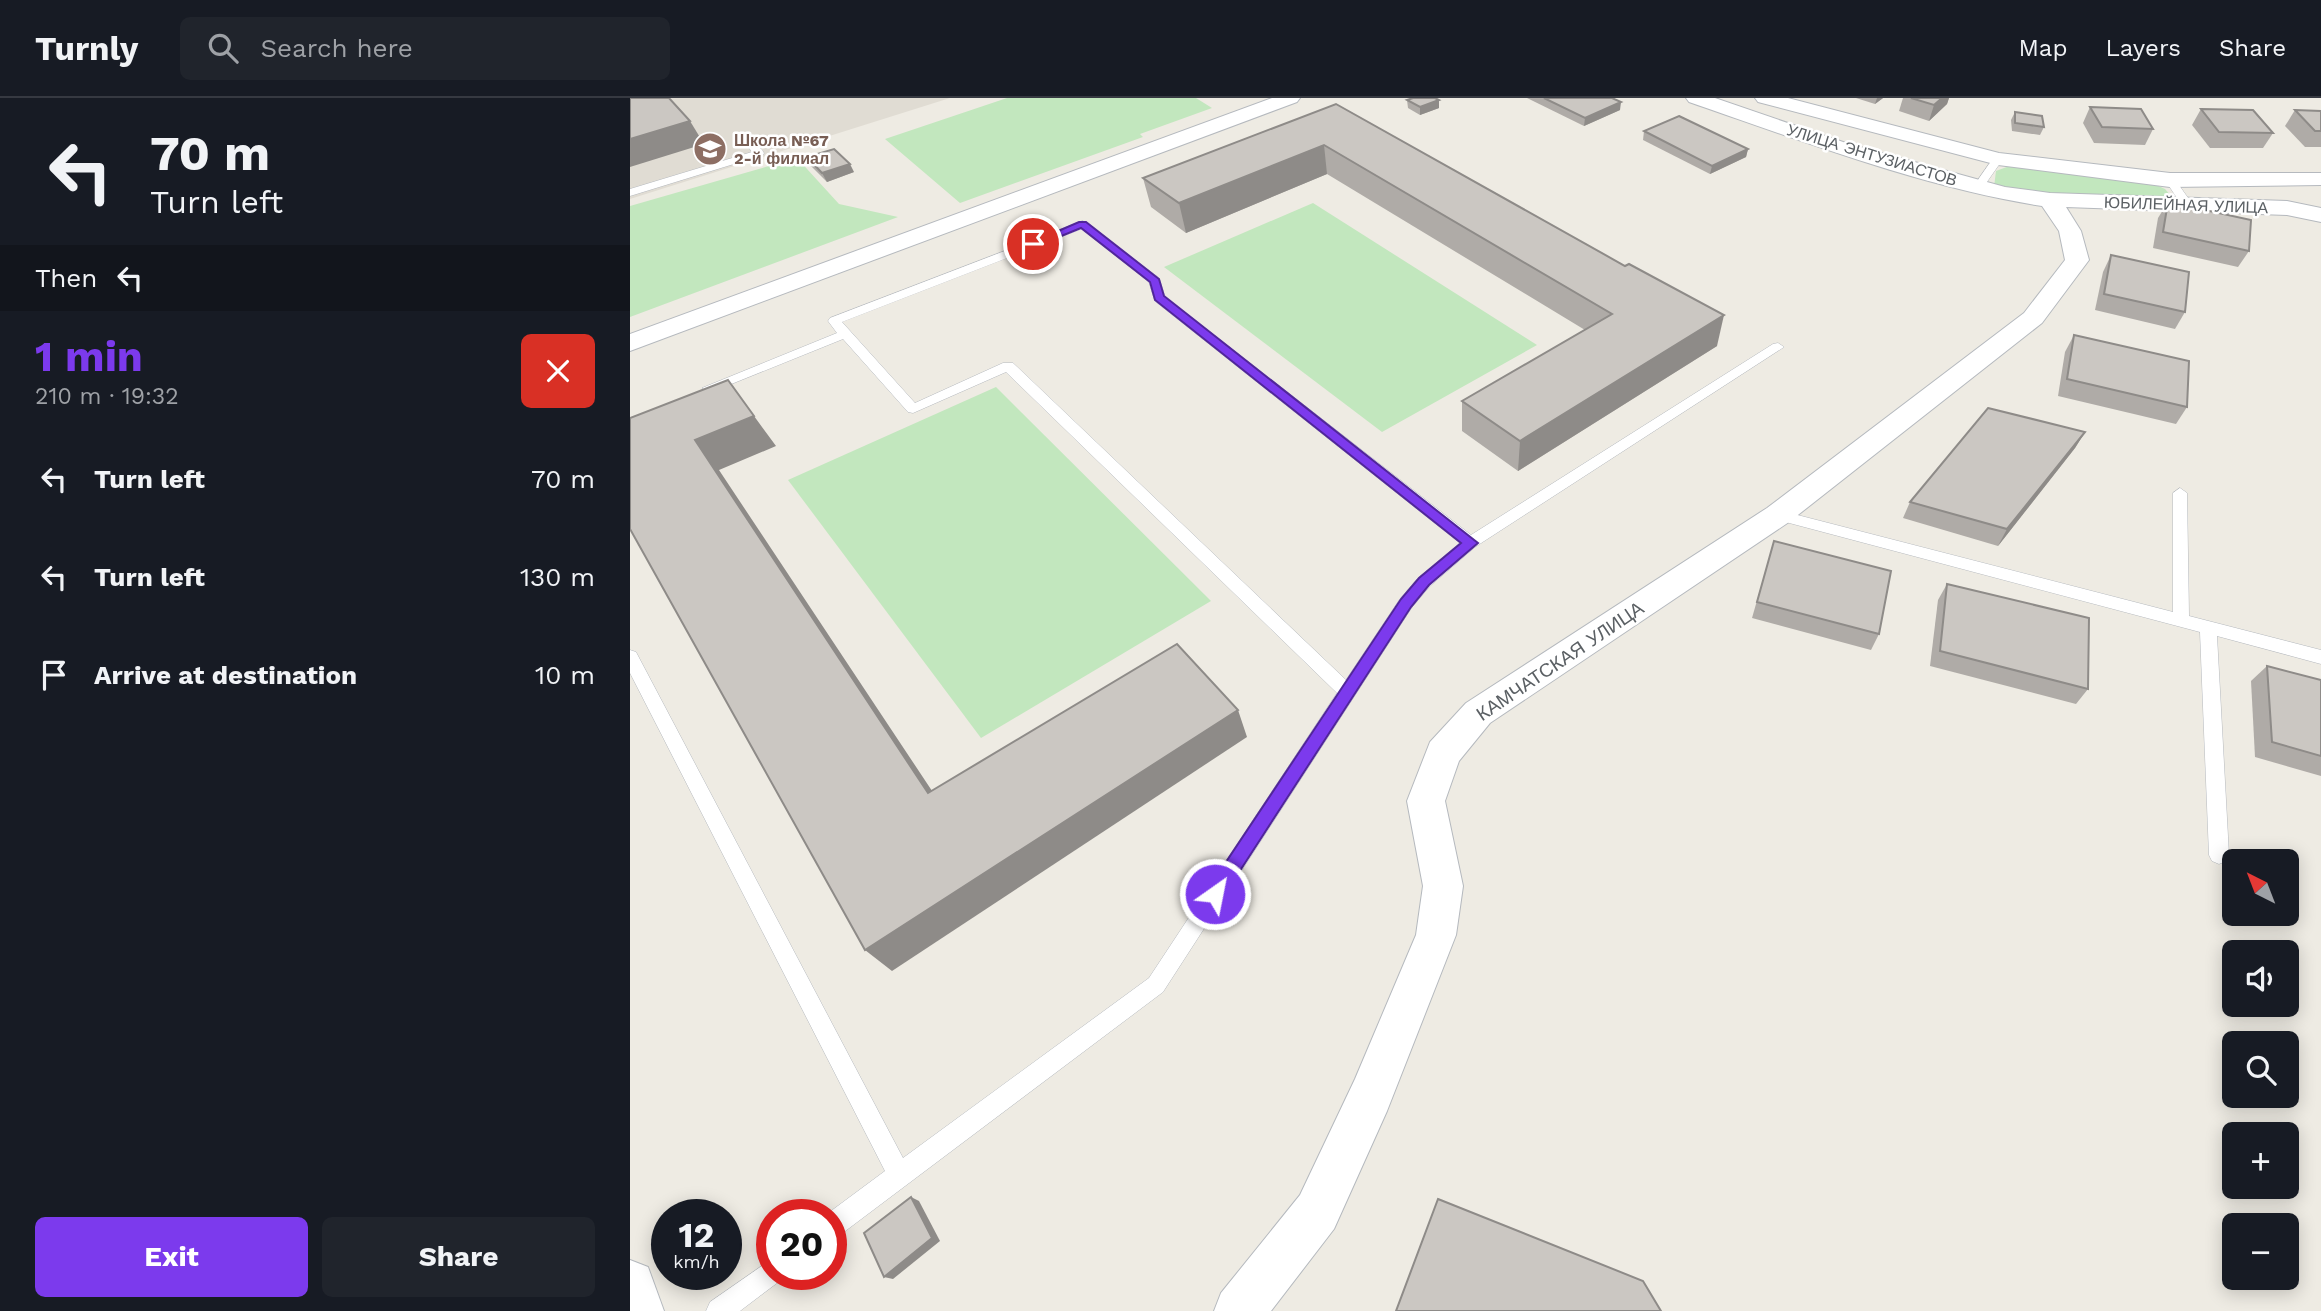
<!DOCTYPE html>
<meta charset="utf-8">
<style>
body{margin:0;font-family:"Work Sans",sans-serif;background:#20242c;color:#f1f3f6;height:100vh;display:flex;flex-direction:column;font-size:26px;white-space:nowrap}
*{box-sizing:border-box;margin:0}
p{font-size:23px;color:#9ea1a6}
.icon{flex:none;width:38px;height:38px;fill:none;stroke:currentColor;stroke-width:2;stroke-linecap:round;stroke-linejoin:round}
.map{position:relative;flex:1;overflow:hidden}
.sheet{display:flex;flex-direction:column;background:#171b24;width:630px}
.sheet>*{flex:none}
.banner{background:#171b24;color:#f1f3f6;overflow:hidden}
.needle{width:46px;rotate:318deg}
.tools{position:absolute;left:1592px;top:751px;display:grid;gap:14px}
.tools a{display:grid;place-items:center;width:77px;height:77px;border-radius:10px;background:#171b24;box-shadow:0 4px 18px #0003;font-size:35px}
.speed{position:absolute;left:21px;top:1101px;display:flex;gap:14px;font-size:35px;font-weight:700;text-align:center}
.speed>*{display:grid;place-content:center;width:91px;height:91px;border-radius:50%;background:#171b24;box-shadow:0 4px 18px #0003;line-height:1}
.speed small{font-size:18px;font-weight:400}
.speed .limit{border:10px solid #d22;background:#fff;color:#111}
.pin{position:absolute;display:grid;place-items:center;width:60px;height:60px;color:#fff;margin:-30px;border:4px solid #fff;border-radius:50%;box-shadow:0 2px 7px #0007}
.me{position:absolute;width:77px;margin:-38px;rotate:33deg;stroke-linejoin:round;filter:drop-shadow(0 0 5px #0008)}
.turn{display:flex;align-items:center;gap:24px;height:147px;padding:0 35px;font-size:32px}
.turn .icon{width:91px;height:91px;stroke-width:2.5}
.turn b{display:block;font-size:49px;line-height:60px}
.then{display:flex;align-items:center;height:66px;padding:0 35px;background:#0003;gap:14px;font-size:26px}
.round{display:grid;place-items:center;flex:none;width:74px;height:74px;border-radius:10px;background:#20242c}
.overview{display:flex;align-items:center;justify-content:space-between;height:119px;padding:0 35px}
h1{font-size:42px;font-weight:700;line-height:52px;color:#7c3aed}
.action{display:flex;gap:14px;margin-top:auto;padding:14px 35px}
.action a{flex:1;height:80px;border-radius:10px;background:#7c3aed;color:#fff;font-size:28px;font-weight:700;line-height:80px;text-align:center}
.action a+a{background:#20242c;color:#f1f3f6}
ul{padding:0;list-style:none}
li{display:flex;align-items:center;gap:21px;height:98px;padding:0 35px}
li div{flex:1}
li b{display:block;font-size:26px}
li em{font-style:normal}
header{display:flex;align-items:center;gap:42px;box-sizing:border-box;height:98px;padding:0 35px;background:#171b24;border-bottom:2px solid #363941}
header strong{font-size:33px}
nav{display:flex;gap:38px;margin-inline-start:auto;font-size:24px}
.search{width:490px;height:63px;background:#20242c;display:flex;align-items:center;gap:18px;box-sizing:border-box;padding:0 24px;border-radius:10px;color:#9ea1a6;font-size:26px}
main{display:flex;flex:1;min-height:0}
.map>svg:first-child{display:block}
</style>
<header>
<strong>Turnly</strong>
<div class="search"><svg class="icon" aria-label="search" viewBox="0 0 24 24"><circle cx="10" cy="10" r="6"/><path d="M15 15l6 6"/></svg>Search here</div>
<nav><a>Map</a><a>Layers</a><a>Share</a></nav>
</header>
<main>
<section class="sheet">
<div class="banner">
<div class="turn"><svg class="icon" aria-label="left" viewBox="0 0 24 24"><path d="M17 20v-9H6M10 6l-5 5 5 5"/></svg><div><b>70 m</b>Turn left</div></div>
<div class="then">Then<svg class="icon" aria-label="left" viewBox="0 0 24 24"><path d="M17 20v-9H6M10 6l-5 5 5 5"/></svg></div>
</div>
<div class="overview"><div><h1>1 min</h1><p>210 m · 19:32</p></div><a class="round" style="background:#d93025;color:#fff"><svg class="icon" aria-label="close" viewBox="0 0 24 24"><path d="M6 6l12 12M18 6L6 18"/></svg></a></div>
<ul>
<li><svg class="icon" aria-label="left" viewBox="0 0 24 24"><path d="M17 20v-9H6M10 6l-5 5 5 5"/></svg><div><b>Turn left</b></div><em>70 m</em></li>
<li><svg class="icon" aria-label="left" viewBox="0 0 24 24"><path d="M17 20v-9H6M10 6l-5 5 5 5"/></svg><div><b>Turn left</b></div><em>130 m</em></li>
<li><svg class="icon" aria-label="arrive" viewBox="0 0 24 24"><path d="M6 21V4h12l-3 4 3 4H6"/></svg><div><b>Arrive at destination</b></div><em>10 m</em></li>
</ul>
<div class="action"><a>Exit</a><a>Share</a></div>
</section>
<div class="map">
<svg width="1691" height="1213" viewBox="0 0 1691 1213">
<rect width="100%" height="100%" fill="#eeebe3"/>
<!-- education -->
<polygon fill="#e0dcd3" points="0,0 320,0 0,101"/>
<!-- green -->
<g fill="#c2e7be">
<polygon points="377,0 566,0 582,10 510,36 513,39 330,105 255,41"/>
<polygon points="167,60 209,106 268,119 0,219 0,108"/>
<polygon points="1382,67 1524,86 1535,91 1542,99 1394,94 1364,89 1366,73"/>
<polygon points="683,105 907,247 752,334 534,169"/>
<polygon points="366,289 581,503 351,640 158,382"/>
</g>
<g fill="none" stroke-linecap="round" stroke-linejoin="round">
<defs>
<g id="lane">
<polygon points="113,38 121,38 134,55 133,57 0,98 0,91 122,54 112,40"/>
<polygon points="1364,59 1373,61 1352,91 1344,91 1343,89"/>
<polygon points="1536,80 1544,80 1563,107 1561,109 1553,109 1535,82"/>
<path d="M453 123 529 180 535 199 841 437 1143 246 1148 245 1154 249 845 449 800 488 782 509 533 894 210 1137 201 1140V1116H197L255 1073 0 575V552L6 554 273 1060 519 880 707 595 376 274 283 315 278 314 213 241 84 293 79 294 72 290 207 235 198 223 200 220ZM452 131 519 184 525 203 830 445 788 480 770 501 716 582 383 265H373L285 305 212 224Z"/>
<polygon points="1550,390 1557,395 1559,518 1691,552 1691,566 1587,538 1599,757 1596,763 1589,766 1582,763 1579,757 1570,534 1148,422 1140,417 1148,412 1543,514 1543,395"/>
<polygon points="142,1161 142,1176 153,1176 151,1182 110,1213 76,1213 80,1204"/>
</g>
<g id="street">
<polygon points="642,0 670,0 667,4 0,253 0,236"/>
<path d="M1056 0H1085L1216 45 1375 89 1420 95 1657 103 1691 110V124L1657 117 1436 109 1451 133 1459 162 1412 225 1159 424 860 625 829 663 815 703 833 788 826 837 757 1013 704 1131 641 1213H584L591 1195 670 1097 725 981 786 837 793 788 777 703 800 644 836 605 1137 410 1394 215 1435 162 1429 133 1412 108C1295 90 1172 43 1059 4Z"/>
<polygon points="1125,0 1158,0 1369,55 1540,75 1691,75 1691,87 1540,89 1368,67 1128,4"/>
<polygon points="0,1162 18,1169 34,1213 0,1213"/>
</g>
</defs>
<!-- lane casing -->
<use href="#lane" stroke="#b5b9be" stroke-width="1"/>
<!-- street casing -->
<use href="#street" stroke="#b5b9be" stroke-width="2"/>
<!-- lane -->
<use href="#lane" fill="#fff" fill-rule="evenodd"/>
<!-- street -->
<use href="#street" fill="#fff" fill-rule="evenodd"/>
</g>
<!-- wall -->
<g fill="#afaba7">
<polygon points="897,0 982,0 990,12 954,28"/>
<polygon points="1226,0 1253,0 1245,6"/>
<polygon points="1273,0 1319,0 1317,6 1299,23 1269,13"/>
<polygon points="777,2 809,10 790,17 778,10"/>
<polygon points="706,6 1087,248 888,373 832,333 832,303 955,232 697,76 556,135 521,109 513,80"/>
<polygon points="1460,9 1523,31 1515,47 1464,45 1453,25"/>
<polygon points="1571,11 1643,35 1633,50 1580,50 1562,27"/>
<polygon points="1665,12 1691,13 1691,49 1675,49 1655,28"/>
<polygon points="1385,14 1414,29 1410,37 1382,33 1381,22"/>
<polygon points="1014,33 1118,51 1116,59 1080,76 1013,42"/>
<polygon points="177,59 224,74 197,84 181,68"/>
<polygon points="1538,104 1619,153 1608,169 1523,150 1528,120"/>
<polygon points="1481,157 1555,214 1545,231 1465,212 1473,174"/>
<polygon points="1444,237 1557,309 1546,326 1428,298 1435,254"/>
<polygon points="1455,334 1445,350 1368,448 1273,420 1280,404"/>
<polygon points="1144,443 1249,536 1241,552 1122,520"/>
<polygon points="1317,486 1458,591 1446,606 1300,568 1308,502"/>
<polygon points="1637,568 1691,582 1691,678 1625,659 1621,583"/>
</g>
<!-- shaded-wall -->
<g fill="#8e8b88">
<polygon points="1247,0 1253,0 1245,6"/>
<polygon points="1312,0 1319,0 1317,6 1299,23 1304,7"/>
<polygon points="809,2 809,10 790,17 790,9"/>
<polygon points="991,4 990,12 954,28 955,20"/>
<polygon points="60,23 74,46 0,69 0,41"/>
<polygon points="694,47 697,76 556,135 549,105"/>
<polygon points="1118,51 1116,59 1080,76 1082,68"/>
<polygon points="220,66 224,74 197,84 192,75"/>
<polygon points="1094,217 1087,248 888,373 890,343"/>
<polygon points="124,318 146,348 89,372 320,720 298,695 65,342"/>
<polygon points="1455,334 1445,350 1368,448 1377,431"/>
<polygon points="608,612 617,639 262,873 235,852"/>
<polygon points="281,1099 289,1103 310,1143 263,1181 254,1179"/>
</g>
<!-- building -->
<g fill="#cbc7c2" stroke="#8e8b88" stroke-width="2">
<polygon points="0,0 39,0 60,23 0,41"/>
<polygon points="783,0 805,0 809,2 790,9 777,2"/>
<polygon points="914,0 982,0 991,4 955,20"/>
<polygon points="1281,0 1312,0 1304,7"/>
<polygon points="706,6 995,168 999,166 1094,217 890,343 832,303 982,216 694,47 549,105 513,80"/>
<polygon points="1460,9 1511,11 1523,31 1472,29"/>
<polygon points="1571,11 1623,12 1643,35 1589,34"/>
<polygon points="1665,12 1691,13 1691,33 1685,33"/>
<polygon points="1385,14 1412,18 1414,29 1385,25"/>
<polygon points="1049,18 1118,51 1082,68 1014,33"/>
<polygon points="204,51 220,66 192,75 177,59"/>
<polygon points="1538,104 1621,122 1619,153 1533,134"/>
<polygon points="1481,157 1559,174 1555,214 1474,196"/>
<polygon points="1444,237 1559,263 1557,309 1437,281"/>
<polygon points="98,282 124,318 65,342 298,695 547,546 608,612 235,852 0,431 0,320"/>
<polygon points="1358,310 1455,334 1377,431 1280,404"/>
<polygon points="1144,443 1261,473 1249,536 1127,504"/>
<polygon points="1317,486 1459,520 1458,591 1310,553"/>
<polygon points="1637,568 1691,582 1691,658 1642,644"/>
<polygon points="281,1099 302,1140 254,1179 234,1135"/>
<polygon points="808,1101 1013,1183 1031,1213 766,1213"/>
</g>
<!-- route -->
<polygon fill="#7c3aed" stroke="#51269a" stroke-width="2" points="449,124 456,124 529,181 534,198 848,445 799,487 781,509 591,802 585,805 578,802 576,796 578,791 771,501 789,480 831,445 525,202 520,184 451,130 407,148 398,146"/>
<!-- icons -->
<defs>
<symbol id="school-disc" viewBox="-11 -11 22 22"><circle r="9.5" fill="#8d6e63" stroke="#fff"/><path d="M0-5L7-2L0 1L-7-2ZM-4 1L0 2.5L4 1V4Q0 6-4 4Z" fill="#fff"/></symbol>
</defs>
<g fill-rule="evenodd">
<use href="#school-disc" x="61" y="32" width="38" height="38"/>
</g>
<g text-anchor="middle" dominant-baseline="central" stroke-width="5" stroke-linejoin="round" paint-order="stroke">
<!-- far-education labels -->
<g font-size="16" font-weight="bold" fill="#785e54" stroke="#fff" text-anchor="start">
<text x="104" y="42">Школа №67<tspan x="104" dy="18">2-й филиал</tspan></text>
</g>
<!-- far-street labels -->
<g font-size="16" fill="#5b6064" stroke="#fff">
<text transform="translate(1242 57) rotate(17)">УЛИЦА ЭНТУЗИАСТОВ</text>
<text transform="translate(1556 107) rotate(2)">ЮБИЛЕЙНАЯ УЛИЦА</text>
</g>
<!-- street labels -->
<g font-size="19" fill="#5b6064" stroke="#fff">
<text transform="translate(930 563) rotate(-34)">КАМЧАТСКАЯ УЛИЦА</text>
</g>
</g>
</svg>
<div class="tools">
<a><svg class="needle" viewBox="-14 -14 28 28"><path d="M0-13l5 13h-10z" fill="#e53935"/><path d="M0 13l5-13h-10z" fill="#9ea1a6"/></svg></a>
<a><svg class="icon" aria-label="sound" viewBox="0 0 24 24"><path d="M4 9h4l5-4v14l-5-4H4zM17 9q2 3 0 6"/></svg></a>
<a><svg class="icon" aria-label="search" viewBox="0 0 24 24"><circle cx="10" cy="10" r="6"/><path d="M15 15l6 6"/></svg></a>
<a>+</a>
<a>−</a>
</div>
<div class="speed"><div>12<small>km/h</small></div><div class="limit">20</div></div>
<div class="pin" style="left:403px;top:146px;background:#d93025"><svg class="icon" aria-label="arrive" viewBox="0 0 24 24"><path d="M6 21V4h12l-3 4 3 4H6"/></svg></div>
<svg class="me" style="left:585px;top:796px" viewBox="-20 -20 40 40"><circle r="17" fill="#7c3aed" stroke="#fff" stroke-width="3"/><path d="M0-11L8 9 0 5-8 9z" fill="#fff"/></svg>
</div>
</main>
